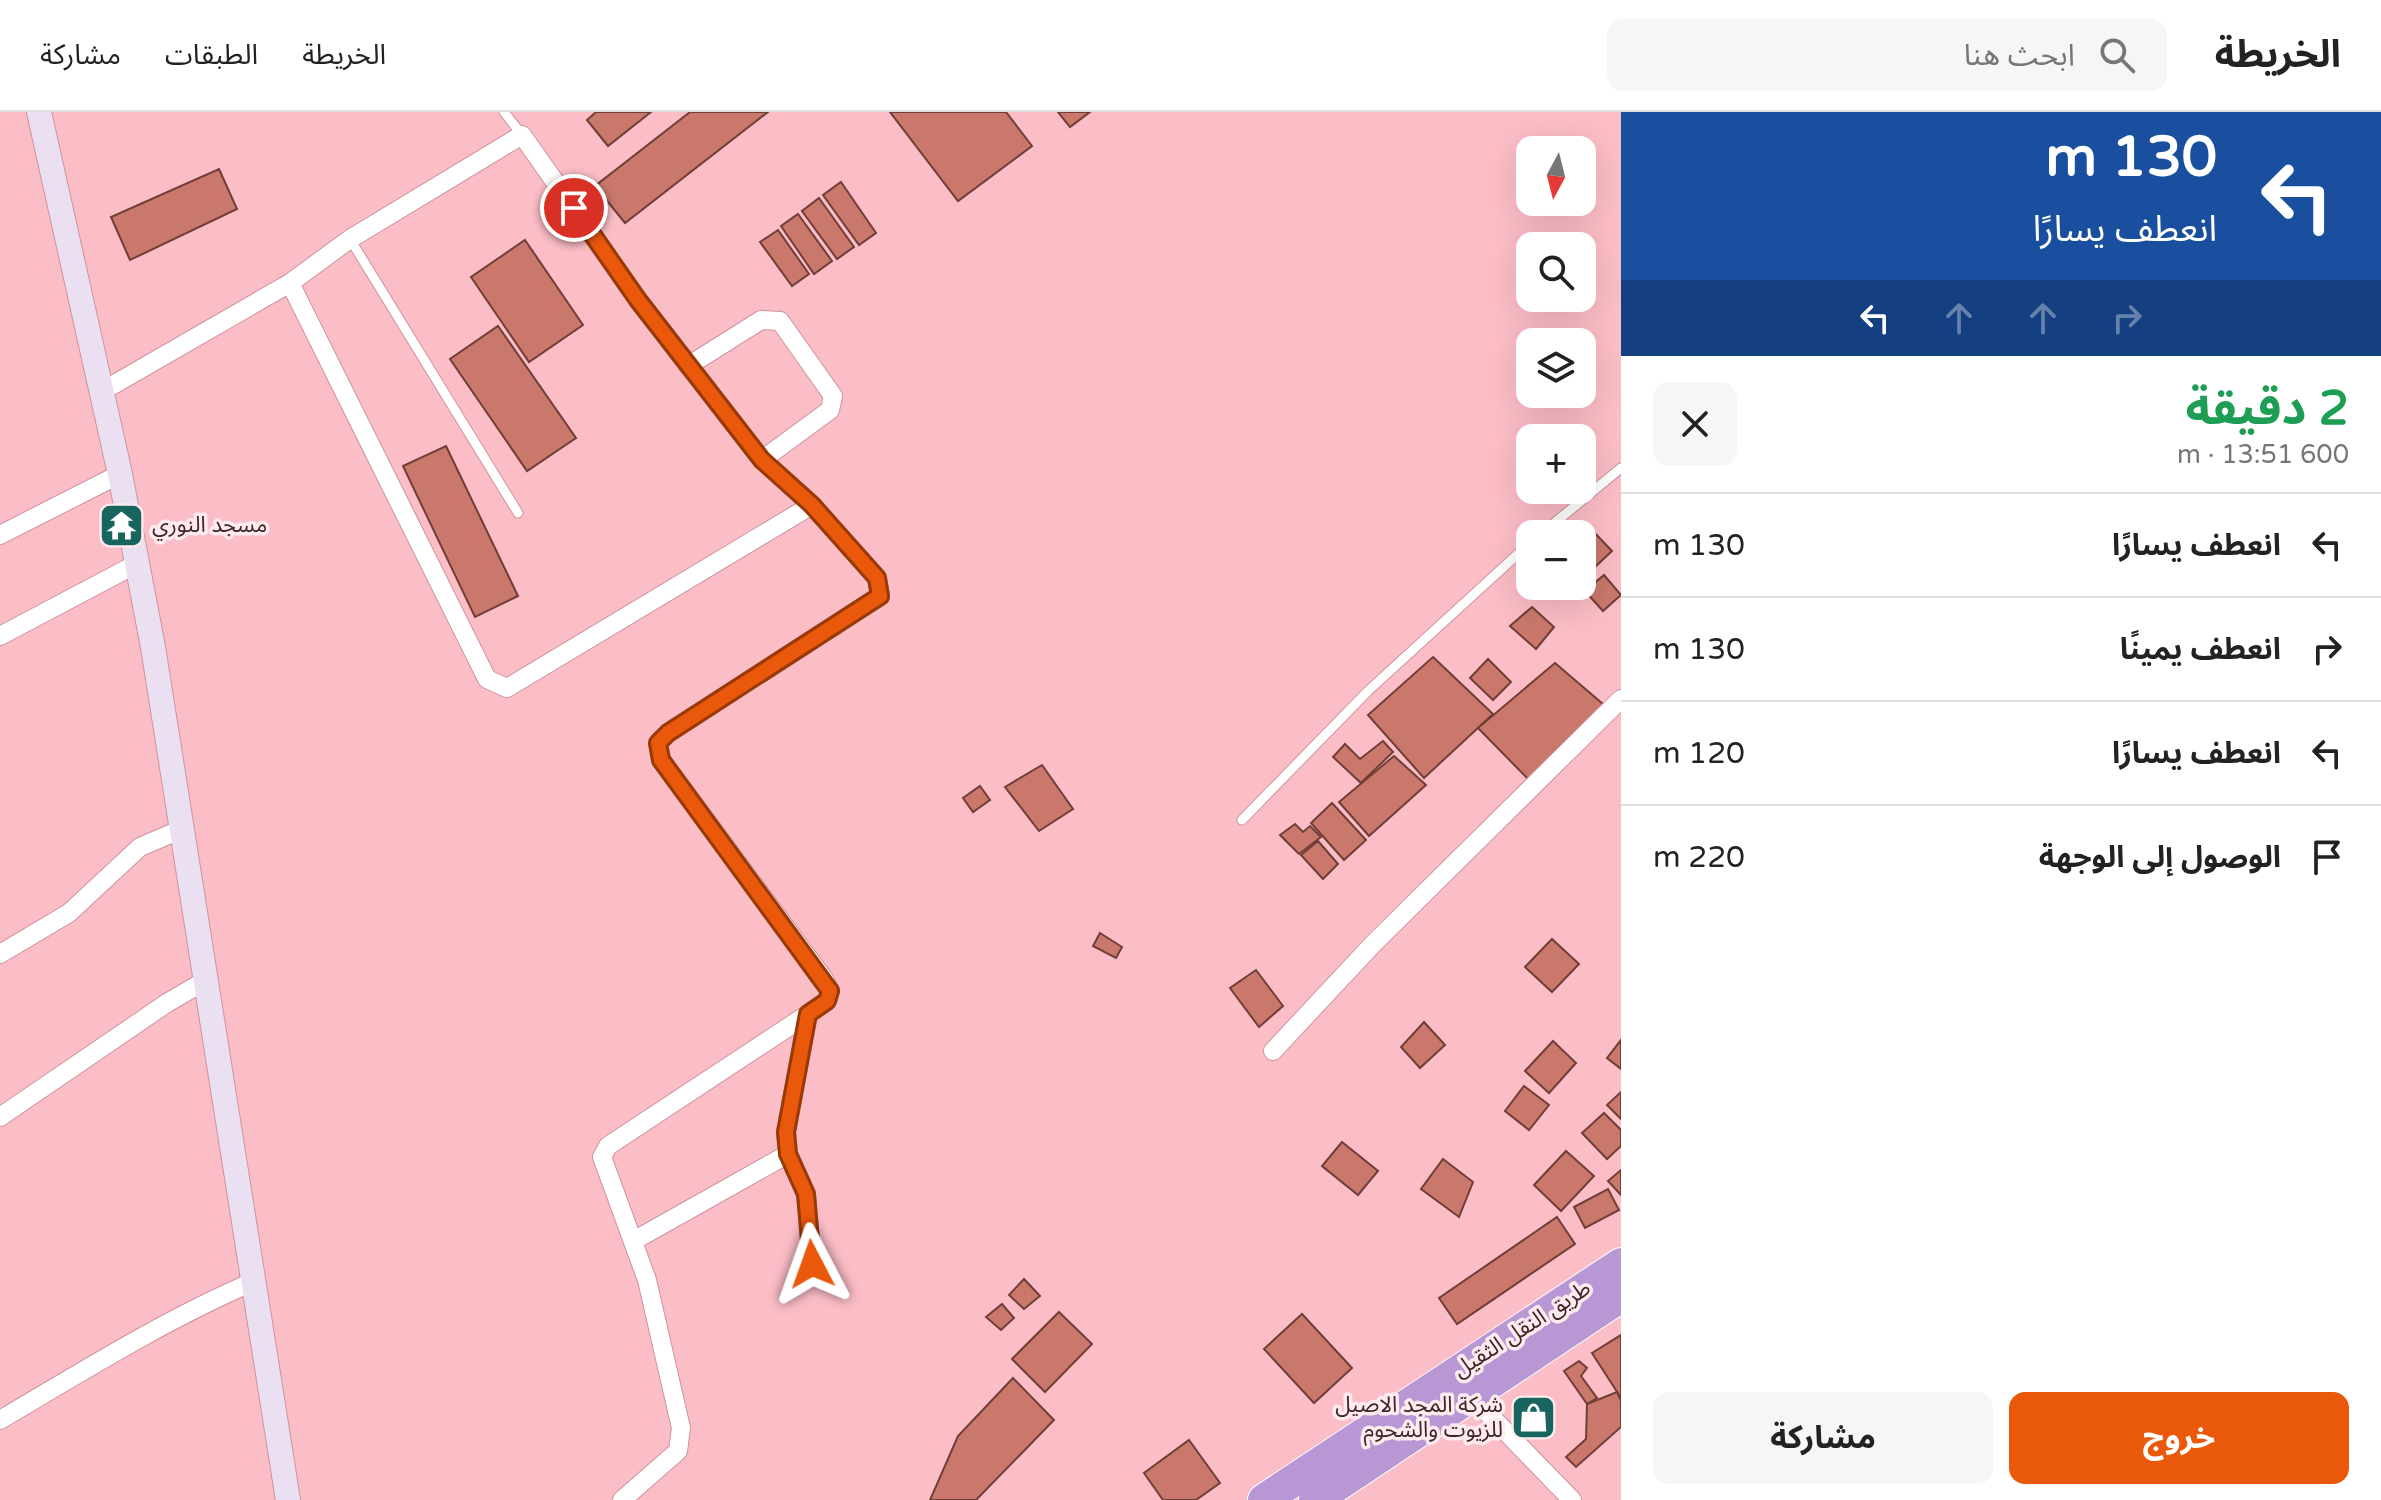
<!DOCTYPE html>
<html lang="ar">
<meta charset="utf-8">
<style>
body{margin:0;font-family:"Varela Round","Noto Sans Arabic",sans-serif;background:#f6f6f6;color:#222;direction:rtl;height:100vh;display:flex;flex-direction:column;font-size:30px;white-space:nowrap}
*{box-sizing:border-box;margin:0}
p{font-size:26px;color:#767676}
.icon{flex:none;width:44px;height:44px;fill:none;stroke:currentColor;stroke-width:2;stroke-linecap:round;stroke-linejoin:round}
.map{position:relative;flex:1;overflow:hidden;direction:ltr}
.details{display:flex;flex-direction:column;background:#fff;width:760px}
.details>*{flex:none}
.top-card{background:#1a4fa0;color:#fff;overflow:hidden}
.needle{width:52px;rotate:187deg}
.controls{position:absolute;left:1516px;top:24px;display:grid;gap:16px}
.controls a{display:grid;place-items:center;width:80px;height:80px;border-radius:16px;background:#fff;box-shadow:0 8px 32px #0002;font-size:40px}
.pin{position:absolute;display:grid;place-items:center;width:68px;height:68px;color:#fff;margin:-34px;border:4px solid #fff;border-radius:50%;box-shadow:0 2px 8px #0007}
.me{position:absolute;width:88px;margin:-44px;rotate:356deg;stroke-linejoin:round;filter:drop-shadow(0 0 6px #0008)}
.turn{display:flex;align-items:center;gap:28px;height:168px;padding:0 32px;font-size:36px}
.turn .icon{width:104px;height:104px;stroke-width:2.5}
.turn b{display:block;font-size:56px;line-height:68px}
.lanes{display:flex;align-items:center;height:76px;padding:0 32px;background:#0003;justify-content:center;gap:40px;direction:ltr}
.lanes .off{opacity:.35}
.round{display:grid;place-items:center;flex:none;width:84px;height:84px;border-radius:16px;background:#f6f6f6}
.head{display:flex;align-items:center;justify-content:space-between;height:136px;padding:0 32px}
h1{font-size:48px;font-weight:700;line-height:60px;color:#1e9e55}
.cta{display:flex;gap:16px;margin-top:auto;padding:16px 32px}
.cta a{flex:1;height:92px;border-radius:16px;background:#ea580c;color:#fff;font-size:32px;font-weight:700;line-height:92px;text-align:center}
.cta a+a{background:#f6f6f6;color:#222}
ul{padding:0;list-style:none}
li{display:flex;align-items:center;gap:24px;height:104px;padding:0 32px;border-top:2px solid #e0e0e0}
li div{flex:1}
li b{display:block;font-size:30px}
li em{font-style:normal}
header{display:flex;align-items:center;gap:48px;box-sizing:border-box;height:112px;padding:0 40px;background:#fff;border-bottom:2px solid #e0e0e0}
header strong{font-size:38px}
nav{display:flex;gap:44px;margin-inline-start:auto;font-size:28px}
.search{width:560px;height:72px;background:#f6f6f6;display:flex;align-items:center;gap:20px;box-sizing:border-box;padding:0 28px;border-radius:16px;color:#767676;font-size:30px}
main{display:flex;flex:1;min-height:0}
.map>svg:first-child{display:block}
</style>
<header>
<strong>الخريطة</strong>
<div class="search"><svg class="icon" aria-label="search" viewBox="0 0 24 24"><circle cx="10" cy="10" r="6"/><path d="M15 15l6 6"/></svg>ابحث هنا</div>
<nav><a>الخريطة</a><a>الطبقات</a><a>مشاركة</a></nav>
</header>
<main>
<section class="details">
<div class="top-card">
<div class="turn"><svg class="icon" aria-label="left" viewBox="0 0 24 24"><path d="M17 20v-9H6M10 6l-5 5 5 5"/></svg><div><b>130 m</b>انعطف يسارًا</div></div>
<div class="lanes"><svg class="icon" aria-label="left" viewBox="0 0 24 24"><path d="M17 20v-9H6M10 6l-5 5 5 5"/></svg><svg class="icon off" aria-label="ahead" viewBox="0 0 24 24"><path d="M12 20V5M6 11l6-6 6 6"/></svg><svg class="icon off" aria-label="ahead" viewBox="0 0 24 24"><path d="M12 20V5M6 11l6-6 6 6"/></svg><svg class="icon off" aria-label="right" viewBox="0 0 24 24"><path d="M7 20v-9h11M14 6l5 5-5 5"/></svg></div>
</div>
<div class="head"><div><h1>2 دقيقة</h1><p>600 m · 13:51</p></div><a class="round"><svg class="icon" aria-label="close" viewBox="0 0 24 24"><path d="M6 6l12 12M18 6L6 18"/></svg></a></div>
<ul>
<li><svg class="icon" aria-label="left" viewBox="0 0 24 24"><path d="M17 20v-9H6M10 6l-5 5 5 5"/></svg><div><b>انعطف يسارًا</b></div><em>130 m</em></li>
<li><svg class="icon" aria-label="right" viewBox="0 0 24 24"><path d="M7 20v-9h11M14 6l5 5-5 5"/></svg><div><b>انعطف يمينًا</b></div><em>130 m</em></li>
<li><svg class="icon" aria-label="left" viewBox="0 0 24 24"><path d="M17 20v-9H6M10 6l-5 5 5 5"/></svg><div><b>انعطف يسارًا</b></div><em>120 m</em></li>
<li><svg class="icon" aria-label="arrive" viewBox="0 0 24 24"><path d="M6 21V4h12l-3 4 3 4H6"/></svg><div><b>الوصول إلى الوجهة</b></div><em>220 m</em></li>
</ul>
<div class="cta"><a>خروج</a><a>مشاركة</a></div>
</section>
<div class="map">
<svg width="1621" height="1388" viewBox="0 0 1621 1388">
<rect width="100%" height="100%" fill="#fbbdc6"/>
<!-- building -->
<g fill="#ca786c" stroke="#703e37" stroke-width="2">
<polygon points="596,0 651,0 608,34 587,8"/>
<polygon points="690,0 768,0 625,111 595,74"/>
<polygon points="890,0 1006,0 1032,34 958,89"/>
<polygon points="1058,0 1090,0 1070,15"/>
<polygon points="219,57 237,97 130,148 111,105"/>
<polygon points="841,70 876,121 859,133 823,83"/>
<polygon points="819,86 854,135 837,147 802,99"/>
<polygon points="798,102 832,149 814,162 781,114"/>
<polygon points="778,118 809,162 792,174 760,130"/>
<polygon points="525,128 583,213 529,250 471,165"/>
<polygon points="498,214 576,326 527,359 450,247"/>
<polygon points="446,334 518,484 475,505 403,354"/>
<polygon points="1590,416 1612,439 1596,454 1590,448 1585,453 1582,450 1582,424"/>
<polygon points="1604,463 1621,483 1603,499 1585,479"/>
<polygon points="1532,495 1554,515 1536,537 1510,514"/>
<polygon points="1433,545 1493,602 1424,666 1368,603"/>
<polygon points="1488,547 1511,570 1493,588 1470,566"/>
<polygon points="1555,551 1610,598 1531,670 1478,616"/>
<polygon points="1383,629 1393,640 1361,671 1333,645 1345,632 1360,647"/>
<polygon points="1394,644 1426,673 1369,724 1339,690"/>
<polygon points="1042,653 1073,697 1039,719 1005,675"/>
<polygon points="980,674 990,688 973,700 963,686"/>
<polygon points="1332,691 1366,728 1344,748 1311,711"/>
<polygon points="1295,712 1303,720 1310,714 1321,725 1299,742 1280,723"/>
<polygon points="1318,729 1338,752 1323,767 1301,743"/>
<polygon points="1100,821 1122,835 1116,846 1093,834"/>
<polygon points="1552,827 1579,852 1552,880 1525,855"/>
<polygon points="1256,858 1283,894 1259,915 1230,876"/>
<polygon points="1424,910 1445,933 1420,956 1401,935"/>
<polygon points="1621,928 1621,957 1607,946"/>
<polygon points="1553,929 1576,951 1549,981 1525,959"/>
<polygon points="1524,974 1549,993 1529,1018 1505,999"/>
<polygon points="1621,980 1621,1007 1607,993"/>
<polygon points="1604,1001 1621,1018 1621,1034 1607,1047 1582,1021"/>
<polygon points="1342,1030 1378,1059 1358,1083 1322,1054"/>
<polygon points="1566,1039 1594,1064 1561,1099 1534,1073"/>
<polygon points="1443,1047 1473,1070 1459,1105 1421,1077"/>
<polygon points="1621,1058 1621,1083 1608,1069"/>
<polygon points="1608,1077 1619,1098 1585,1116 1574,1095"/>
<polygon points="1557,1105 1575,1132 1457,1212 1439,1186"/>
<polygon points="1024,1167 1040,1184 1024,1197 1009,1183"/>
<polygon points="1002,1192 1014,1206 1001,1218 986,1205"/>
<polygon points="1059,1200 1092,1232 1045,1280 1012,1247"/>
<polygon points="1302,1202 1352,1256 1314,1291 1264,1237"/>
<polygon points="1621,1223 1621,1286 1592,1241"/>
<polygon points="1579,1249 1587,1256 1581,1264 1597,1286 1587,1292 1564,1259"/>
<polygon points="1013,1266 1054,1308 976,1388 930,1388 958,1324"/>
<polygon points="1617,1280 1621,1289 1621,1315 1576,1355 1566,1345 1586,1327 1587,1292"/>
<polygon points="1189,1328 1220,1371 1196,1388 1163,1388 1144,1361"/>
</g>
<g fill="none" stroke-linecap="round" stroke-linejoin="round">
<defs>
<g id="lane">
<polyline points="504,0 522,23"/>
<polyline points="350,127 518,401"/>
<polyline points="1541,422 1621,356"/>
<polyline points="1242,708 1368,579 1530,431"/>
</g>
<g id="street">
<polyline points="290,171 487,567 507,576 812,393 877,466 880,484 668,621 658,631 661,648 824,867 830,879 827,889 808,902"/>
<polyline points="99,281 290,171 350,127 522,23 638,188 762,348 830,298 833,284 780,209 761,208 688,254"/>
<polyline points="762,348 812,393"/>
<polyline points="0,423 120,362"/>
<polyline points="0,524 138,451"/>
<polyline points="0,842 69,801 140,735 182,717"/>
<polyline points="1273,939 1373,832 1621,587"/>
<polyline points="0,1005 167,891 208,867"/>
<polyline points="635,1128 788,1042"/>
<polyline points="1471,1284 1572,1388"/>
<path d="M0 1308C83 1259 166 1207 255 1169"/>
<polyline points="622,1388 678,1339 681,1316 647,1168 602,1045 608,1034 808,902 786,1020 788,1042 806,1082 812,1152"/>
</g>
<polyline id="secondary" points="39,0 120,362 153,535 288,1388"/>
<g id="highway">
<polyline points="1264,1388 1621,1152"/>
<polyline points="1315,1388 1621,1184"/>
</g>
</defs>
<!-- lane casing -->
<use href="#lane" stroke="#ce939d" stroke-width="11"/>
<!-- street casing -->
<use href="#street" stroke="#ce939d" stroke-width="20"/>
<!-- secondary casing -->
<use href="#secondary" stroke="#ce939d" stroke-width="26"/>
<!-- highway casing -->
<use href="#highway" stroke="#fff" stroke-width="34"/>
<!-- lane -->
<use href="#lane" stroke="#fff" stroke-width="9"/>
<!-- street -->
<use href="#street" stroke="#fff" stroke-width="18"/>
<!-- secondary -->
<use href="#secondary" stroke="#eae0f2" stroke-width="24"/>
<!-- highway -->
<use href="#highway" stroke="#b897d5" stroke-width="32"/>
</g>
<g fill="none" stroke-linecap="round" stroke-linejoin="round">
<defs>
<polyline id="route" points="574,96 638,188 762,348 812,393 877,466 880,484 668,621 658,631 661,648 830,879 827,889 808,902 786,1020 788,1042 806,1082 812,1152"/>
</defs>
<!-- route casing -->
<use href="#route" stroke="#983908" stroke-width="20"/>
<!-- route -->
<use href="#route" stroke="#ea580c" stroke-width="14"/>
</g>
<!-- icons -->
<defs>
<symbol id="temple-square" viewBox="-11 -11 22 22"><rect x="-9" y="-9" width="18" height="18" rx="4" fill="#186560" stroke="#ffebee"/><path d="M0-6L5-2H3V0L6.5 2.5H4V6H1.5V3h-3V6H-4V2.5H-6.5L-3 0V-2H-5Z" fill="#fff"/></symbol>
<symbol id="shop-square" viewBox="-11 -11 22 22"><rect x="-9" y="-9" width="18" height="18" rx="4" fill="#186560" stroke="#ffebee"/><path d="M-5-2.5h2.3a2.7 3.5 0 0 1 5.4 0H5L5.5 6h-11ZM-1.5-2.5h3a1.5 2.3 0 0 0-3 0Z" fill="#fff"/></symbol>
</defs>
<g fill-rule="evenodd">
<use href="#temple-square" x="96" y="388" width="51" height="51"/>
<use href="#shop-square" x="1508" y="1280" width="51" height="51"/>
</g>
<g text-anchor="middle" dominant-baseline="central" stroke-width="7" stroke-linejoin="round" paint-order="stroke">
<!-- poi labels -->
<g font-size="22" fill="#3d2529" stroke="#ffebee" text-anchor="start">
<text x="152" y="413">مسجد النوري</text>
<text x="1503" y="1293" text-anchor="end">شركة المجد الاصيل<tspan x="1503" dy="25">للزيوت والشحوم</tspan></text>
</g>
<!-- street labels -->
<g font-size="22" fill="#3d2529" stroke="#ffebee">
<text transform="translate(1522 1217) rotate(-33)">طريق النقل الثقيل</text>
</g>
</g>
</svg>
<div class="controls">
<a><svg class="needle" viewBox="-14 -14 28 28"><path d="M0-13l5 13h-10z" fill="#e53935"/><path d="M0 13l5-13h-10z" fill="#767676"/></svg></a>
<a><svg class="icon" aria-label="search" viewBox="0 0 24 24"><circle cx="10" cy="10" r="6"/><path d="M15 15l6 6"/></svg></a>
<a><svg class="icon" aria-label="layers" viewBox="0 0 24 24"><path d="M12 4l9 5-9 5-9-5zM3 14l9 5 9-5"/></svg></a>
<a>+</a>
<a>−</a>
</div>
<div class="pin" style="left:574px;top:96px;background:#d93025"><svg class="icon" aria-label="arrive" viewBox="0 0 24 24"><path d="M6 21V4h12l-3 4 3 4H6"/></svg></div>
<svg class="me" style="left:812px;top:1152px" viewBox="-20 -20 40 40"><path d="M0-17L14 15 0 8-14 15z" fill="#ea580c" stroke="#fff" stroke-width="4"/></svg>
</div>
</main>
